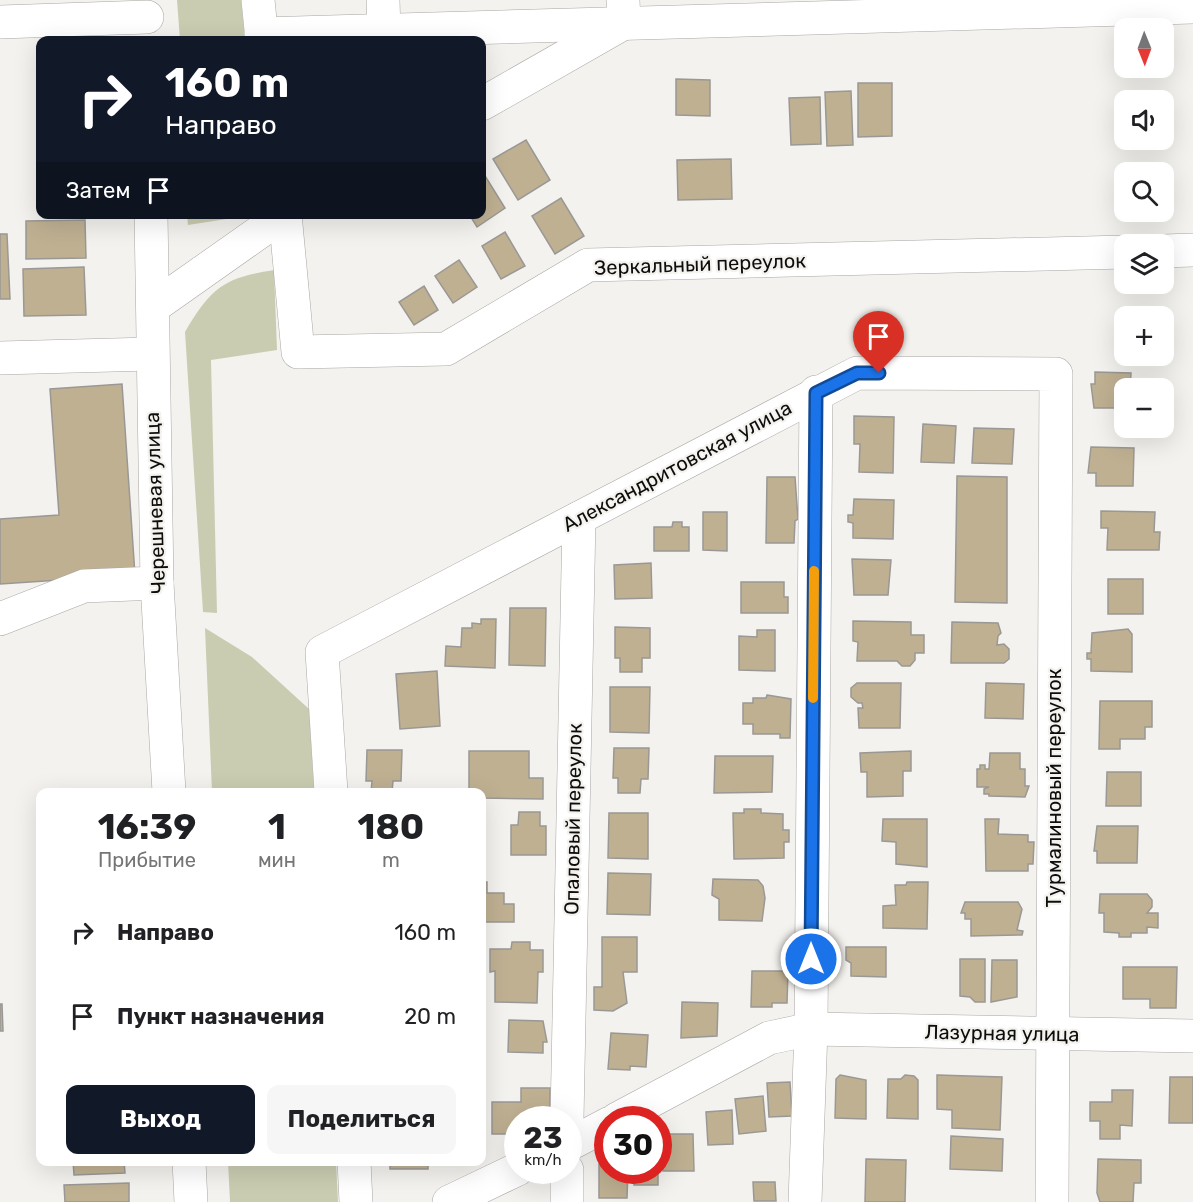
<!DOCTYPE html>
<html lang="ru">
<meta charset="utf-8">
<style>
body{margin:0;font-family:Rubik,sans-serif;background:#f6f6f6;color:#202124;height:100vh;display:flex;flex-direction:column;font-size:22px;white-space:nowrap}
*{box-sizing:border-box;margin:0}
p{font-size:20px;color:#757577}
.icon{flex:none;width:33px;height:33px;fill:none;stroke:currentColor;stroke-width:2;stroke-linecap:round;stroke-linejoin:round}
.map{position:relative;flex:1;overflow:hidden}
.side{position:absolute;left:36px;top:788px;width:450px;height:378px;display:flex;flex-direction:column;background:#fff;border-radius:12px;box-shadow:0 6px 24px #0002}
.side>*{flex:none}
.hud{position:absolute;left:36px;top:36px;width:450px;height:183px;border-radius:12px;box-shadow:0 6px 24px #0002;background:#111827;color:#fff;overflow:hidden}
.needle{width:39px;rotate:179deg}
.buttons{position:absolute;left:1114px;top:18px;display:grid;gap:12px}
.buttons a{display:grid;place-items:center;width:60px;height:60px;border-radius:12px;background:#fff;box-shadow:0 6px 24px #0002;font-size:30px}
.speed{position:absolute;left:504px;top:1106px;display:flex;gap:12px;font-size:30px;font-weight:700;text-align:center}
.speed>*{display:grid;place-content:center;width:78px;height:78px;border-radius:50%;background:#fff;box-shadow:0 6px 24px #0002;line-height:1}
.speed small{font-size:15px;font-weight:400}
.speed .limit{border:9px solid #d22;background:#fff;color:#111}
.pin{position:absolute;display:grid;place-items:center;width:51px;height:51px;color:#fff;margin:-62px -26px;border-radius:50% 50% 50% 0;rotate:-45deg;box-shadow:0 0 6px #0007}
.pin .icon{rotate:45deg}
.me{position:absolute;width:66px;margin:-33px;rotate:0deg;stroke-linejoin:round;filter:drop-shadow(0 0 4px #0008)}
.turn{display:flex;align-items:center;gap:21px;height:126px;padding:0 30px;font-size:27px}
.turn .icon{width:78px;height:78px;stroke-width:2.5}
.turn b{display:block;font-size:42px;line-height:51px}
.then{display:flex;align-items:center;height:57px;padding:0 30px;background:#0003;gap:12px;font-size:22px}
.eta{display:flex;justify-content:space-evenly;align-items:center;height:102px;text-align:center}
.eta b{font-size:36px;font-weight:700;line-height:42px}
.action{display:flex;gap:12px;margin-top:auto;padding:12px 30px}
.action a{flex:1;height:69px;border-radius:12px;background:#111827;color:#fff;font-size:24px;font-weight:700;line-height:69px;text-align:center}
.action a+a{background:#f6f6f6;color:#202124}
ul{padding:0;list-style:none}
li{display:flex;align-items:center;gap:18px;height:84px;padding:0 30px}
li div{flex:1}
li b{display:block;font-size:22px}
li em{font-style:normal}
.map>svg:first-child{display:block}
</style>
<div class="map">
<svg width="1193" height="1202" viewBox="0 0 1193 1202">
<rect width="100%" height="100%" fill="#f3f2ee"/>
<!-- green -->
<g fill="#caccb1">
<polygon points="177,0 241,0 245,40 180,40"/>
<polygon points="187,215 187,214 235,215 233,218 188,225"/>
<path d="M274 270 277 350 211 360 217 613 203 612 185 332C211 288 223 278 274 270Z"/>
<polygon points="205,628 252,657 309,709 314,792 212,792"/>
<polygon points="228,1161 336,1161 338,1202 230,1202"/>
</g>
<!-- building -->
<g fill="#bfb092" stroke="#9a9895" stroke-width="1.5">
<polygon points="676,79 710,80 710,116 676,115"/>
<polygon points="858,83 892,83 892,136 858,137"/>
<polygon points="851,91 853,145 827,146 825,92"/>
<polygon points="820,97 821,144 791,145 789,98"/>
<polygon points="526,140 550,180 518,200 493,159"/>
<polygon points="731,159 732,199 678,200 677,160"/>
<polygon points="482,171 505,208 477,227 469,214 482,214"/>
<polygon points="561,198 584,236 555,254 532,216"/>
<polygon points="85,220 86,258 26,259 26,221"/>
<polygon points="505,232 525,266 501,279 482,246"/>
<polygon points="0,234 7,234 10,299 0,299"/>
<polygon points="459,260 477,287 453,303 435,276"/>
<polygon points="84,267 86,315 24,316 23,269"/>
<polygon points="424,286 438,310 414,325 399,302"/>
<polygon points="1095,372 1131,373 1130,388 1125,388 1125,408 1094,408 1091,384 1095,384"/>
<polygon points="122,384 135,575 0,584 0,519 59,515 50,389"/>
<polygon points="854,416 894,417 893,473 859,472 860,444 854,444"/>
<polygon points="923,424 956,426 954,463 921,462"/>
<polygon points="974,428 1014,429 1012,464 972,463"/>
<polygon points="1091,447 1134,448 1133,486 1096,486 1096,473 1088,473"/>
<polygon points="957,476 1007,477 1007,603 955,602"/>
<polygon points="767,477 795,477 798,519 795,521 794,543 766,543"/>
<polygon points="854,499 894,500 893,539 853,538 853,523 848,522 848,515 853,515"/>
<polygon points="1101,511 1155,512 1154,532 1160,532 1159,550 1107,550 1108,528 1101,528"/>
<polygon points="703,512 727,512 727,551 703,550"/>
<polygon points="673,522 682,522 682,527 689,527 689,551 654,551 654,527 672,527"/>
<polygon points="852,559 891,560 888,595 854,595"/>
<polygon points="651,563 652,598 615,599 614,565"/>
<rect x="1108" y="579" width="35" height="35"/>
<polygon points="741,582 784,582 784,597 788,597 788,613 741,613"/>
<polygon points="510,608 546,608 545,666 509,665"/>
<polygon points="481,619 496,619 495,668 445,666 446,646 461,647 462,628 472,628 472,623 481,624"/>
<polygon points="853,621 911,622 911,635 924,635 924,653 915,653 915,660 910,666 902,666 897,661 857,661 858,642 853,641"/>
<polygon points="952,622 998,623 1001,633 998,636 997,645 1004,644 1009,649 1009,659 1004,663 951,663"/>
<polygon points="615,627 650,628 650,658 642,658 642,672 620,672 620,658 615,658"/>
<polygon points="1128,629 1132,634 1132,672 1091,671 1091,659 1087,659 1087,653 1091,653 1092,633"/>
<polygon points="757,630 775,630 775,671 739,670 739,636 757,637"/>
<polygon points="437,671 440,726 400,729 396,674"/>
<polygon points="857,683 901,683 900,728 859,728 858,708 863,708 862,703 858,703 851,697 851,688"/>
<polygon points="986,683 1024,684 1023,719 985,718"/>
<polygon points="610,687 650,687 649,733 610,732"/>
<polygon points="767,695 791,699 790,738 780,738 780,734 753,734 753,724 743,724 743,703 753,703 753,698 766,698"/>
<polygon points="1100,701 1152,701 1152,727 1145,727 1145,739 1120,739 1120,749 1099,749"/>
<polygon points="614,748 649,748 648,779 641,779 640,793 618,793 618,778 613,778"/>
<polygon points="367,750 402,750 401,781 393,781 392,792 371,792 372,781 366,781"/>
<polygon points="469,751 529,751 529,778 543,778 543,799 482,798 482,792 469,792"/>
<polygon points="911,751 911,771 903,771 903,796 867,797 867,772 861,772 860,753"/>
<polygon points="990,753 1020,753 1020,769 1025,769 1025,786 1029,786 1025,797 989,796 989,794 984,794 984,789 989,787 977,787 977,769 980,769 980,765 985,765 985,769 989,769"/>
<polygon points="715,756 773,756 772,792 714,793"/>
<polygon points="1107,772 1141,772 1141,806 1106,806"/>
<polygon points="744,809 761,809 761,813 783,814 783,830 789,830 789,842 784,842 784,858 734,859 733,813 744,813"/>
<polygon points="519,812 540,812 540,826 546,826 546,855 511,855 511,825 518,825"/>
<polygon points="609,813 648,813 648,859 608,858"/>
<polygon points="883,819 927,819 927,867 896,864 896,842 882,841"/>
<polygon points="985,819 999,819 998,834 1028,835 1028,842 1034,842 1033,864 1028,864 1028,871 986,871"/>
<polygon points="1097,826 1138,826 1137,863 1097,863 1097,851 1094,851"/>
<polygon points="608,873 651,874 650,915 607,914"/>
<polygon points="713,879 758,880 763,886 765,898 762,921 719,920 719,899 712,895"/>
<polygon points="482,882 487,882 487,893 504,893 504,904 514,904 514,922 482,922"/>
<polygon points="907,882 928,882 927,929 883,928 883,906 896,905 895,885 906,885"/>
<polygon points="1100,894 1147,894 1152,900 1152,907 1147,913 1158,913 1158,928 1147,927 1147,933 1131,933 1131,937 1119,937 1119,933 1104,932 1104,913 1099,913"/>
<polygon points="965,902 1018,902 1022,909 1017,930 1023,931 1022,935 971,936 971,919 965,919 965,913 961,913"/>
<polygon points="602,937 637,937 637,972 623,972 627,1003 613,1011 594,1010 594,987 602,987"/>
<polygon points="512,942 530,942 530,950 543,950 543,972 538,972 537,1003 495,1002 495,971 490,972 490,949 511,949"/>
<polygon points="846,947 886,947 886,977 851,976 851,963 846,960"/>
<polygon points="960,959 985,959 985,1002 975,1002 970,997 960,996"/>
<polygon points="992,960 1017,960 1017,997 991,1002"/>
<polygon points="1123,967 1177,967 1176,1008 1150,1008 1150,999 1123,999"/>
<polygon points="752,971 788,971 787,1003 772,1003 772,1007 751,1007"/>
<polygon points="682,1002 718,1003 717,1036 681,1038"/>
<polygon points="0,1004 2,1004 3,1031 0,1031"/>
<polygon points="509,1020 543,1021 547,1042 543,1042 543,1053 508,1052"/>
<polygon points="611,1033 648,1035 646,1067 630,1066 630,1070 608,1069"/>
<polygon points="840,1075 866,1080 866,1119 835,1118 836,1079"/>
<polygon points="905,1075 914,1076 918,1080 918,1119 887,1118 888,1079 901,1079"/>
<polygon points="937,1075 1002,1077 1000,1130 952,1128 952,1110 937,1109"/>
<polygon points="1170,1077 1193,1077 1193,1123 1169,1123"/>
<polygon points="790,1082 792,1116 769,1117 767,1083"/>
<polygon points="521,1088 550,1088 550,1119 518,1119 518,1134 492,1134 492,1102 521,1102"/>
<polygon points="1112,1090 1133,1090 1132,1126 1120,1125 1120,1139 1100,1139 1100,1121 1090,1121 1090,1102 1112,1102"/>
<polygon points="763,1096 766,1131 739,1134 735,1099"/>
<polygon points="732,1110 733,1144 708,1145 706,1112"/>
<polygon points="663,1134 693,1134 694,1171 663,1171"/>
<polygon points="951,1136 1003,1139 1002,1171 950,1169"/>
<polygon points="866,1159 906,1160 905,1202 865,1202"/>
<polygon points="1098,1159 1141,1160 1141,1183 1134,1183 1133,1202 1100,1202 1097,1193"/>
<polygon points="73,1161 124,1161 125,1173 74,1175"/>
<rect x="390" y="1161" width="38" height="8"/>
<polygon points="599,1164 608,1164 608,1170 628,1170 627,1198 599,1198"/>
<rect x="634" y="1170" width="24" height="15"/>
<polygon points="753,1182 775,1182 776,1201 754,1201"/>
<polygon points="129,1183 129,1202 65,1202 64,1185"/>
</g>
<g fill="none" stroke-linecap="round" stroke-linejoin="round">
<defs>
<g id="minor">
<polyline points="258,0 262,40"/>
<polyline points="383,0 384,31"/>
<polyline points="0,22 147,17"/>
<polyline points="261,34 1193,7"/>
<polyline points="482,104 624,23 623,0"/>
<polyline points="151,214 157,583 169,792"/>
<polyline points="285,214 298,352 446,349 588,265 1125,252"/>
<polyline points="1164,251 1193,250"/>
<polyline points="153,307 285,214"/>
<polyline points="0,358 151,354"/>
<polyline points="0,619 84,586 157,583"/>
<polyline points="331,792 322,652 857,373 1056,374 1052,1202"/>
<polyline points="567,1119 579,518"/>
<polyline points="617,1119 769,1038 811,1029 1193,1036"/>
<polyline points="568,1145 608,1124"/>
<polyline points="189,1161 191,1202"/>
<polyline points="354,1161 356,1202"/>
<polyline points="567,1170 567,1202"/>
<polyline points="449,1202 518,1169"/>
<polyline points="805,1202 811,1029 816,392"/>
</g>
</defs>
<!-- minor casing -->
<use href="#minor" stroke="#a9a7a4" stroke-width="34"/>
<!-- minor -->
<use href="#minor" stroke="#fff" stroke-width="33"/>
</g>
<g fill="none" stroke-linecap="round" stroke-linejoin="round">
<defs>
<polyline id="route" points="811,959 816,393 857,373 879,373"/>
</defs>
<!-- route casing -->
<use href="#route" stroke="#114b97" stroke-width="15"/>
<!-- route -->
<use href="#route" stroke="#1a73e8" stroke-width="10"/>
<!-- slow -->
<polyline stroke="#f59e0b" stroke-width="10" points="813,698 814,571"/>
</g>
<g text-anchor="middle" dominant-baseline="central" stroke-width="4.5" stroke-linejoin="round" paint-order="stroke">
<!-- street labels -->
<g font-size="20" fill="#0e0d0c" stroke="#f3f2ee">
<text transform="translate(700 264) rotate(-2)">Зеркальный переулок</text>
<text transform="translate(677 466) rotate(-28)">Александритовская улица</text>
<text transform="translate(155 503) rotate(-92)">Черешневая улица</text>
<text transform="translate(1054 788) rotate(-90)">Турмалиновый переулок</text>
<text transform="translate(573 819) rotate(-89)">Опаловый переулок</text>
<text transform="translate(1002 1033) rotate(1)">Лазурная улица</text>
</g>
</g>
</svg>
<div class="buttons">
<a><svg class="needle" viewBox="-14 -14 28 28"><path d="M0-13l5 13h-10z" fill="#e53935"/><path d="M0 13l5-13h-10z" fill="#757577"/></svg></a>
<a><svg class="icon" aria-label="sound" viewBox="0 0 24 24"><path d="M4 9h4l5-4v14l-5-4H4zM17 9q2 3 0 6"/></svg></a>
<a><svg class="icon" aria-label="search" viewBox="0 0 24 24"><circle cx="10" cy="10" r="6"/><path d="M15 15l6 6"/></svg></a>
<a><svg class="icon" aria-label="layers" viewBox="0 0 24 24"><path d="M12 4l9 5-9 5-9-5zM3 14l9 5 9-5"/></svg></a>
<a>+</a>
<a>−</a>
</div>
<div class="speed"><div>23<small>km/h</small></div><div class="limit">30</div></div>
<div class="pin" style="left:879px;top:373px;background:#d93025"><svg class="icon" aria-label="arrive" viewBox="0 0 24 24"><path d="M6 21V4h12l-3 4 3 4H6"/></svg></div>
<svg class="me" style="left:811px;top:959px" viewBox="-20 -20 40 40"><circle r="17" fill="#1a73e8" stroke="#fff" stroke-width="3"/><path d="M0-11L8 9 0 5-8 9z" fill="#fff"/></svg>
<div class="hud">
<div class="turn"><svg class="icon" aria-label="right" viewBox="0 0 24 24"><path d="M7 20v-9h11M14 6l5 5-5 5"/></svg><div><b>160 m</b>Направо</div></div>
<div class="then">Затем<svg class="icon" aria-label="arrive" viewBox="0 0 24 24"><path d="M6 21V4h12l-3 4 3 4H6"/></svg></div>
</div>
<section class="side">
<div class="eta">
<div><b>16:39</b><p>Прибытие</p></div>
<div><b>1</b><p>мин</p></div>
<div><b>180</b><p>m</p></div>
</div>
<ul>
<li><svg class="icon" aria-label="right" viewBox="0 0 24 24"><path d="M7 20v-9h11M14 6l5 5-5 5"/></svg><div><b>Направо</b></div><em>160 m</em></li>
<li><svg class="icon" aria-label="arrive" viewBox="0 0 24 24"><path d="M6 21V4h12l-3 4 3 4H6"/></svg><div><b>Пункт назначения</b></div><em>20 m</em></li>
</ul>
<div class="action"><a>Выход</a><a>Поделиться</a></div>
</section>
</div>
